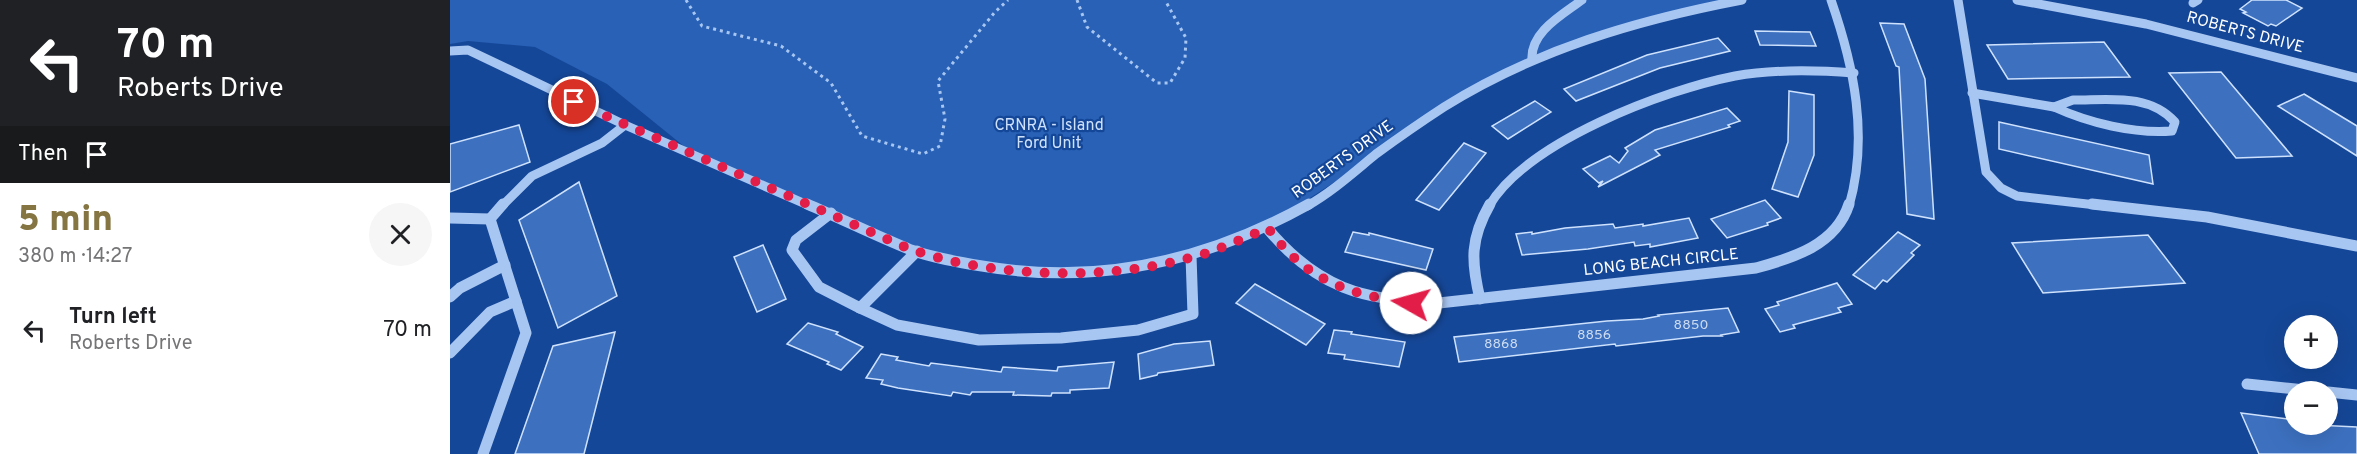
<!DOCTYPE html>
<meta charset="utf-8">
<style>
body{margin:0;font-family:Overpass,sans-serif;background:#f6f6f6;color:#202124;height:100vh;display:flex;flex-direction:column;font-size:22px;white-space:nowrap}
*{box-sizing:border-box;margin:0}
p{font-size:20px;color:#757577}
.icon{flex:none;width:33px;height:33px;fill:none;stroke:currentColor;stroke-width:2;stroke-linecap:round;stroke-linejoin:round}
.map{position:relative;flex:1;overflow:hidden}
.panel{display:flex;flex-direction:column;background:#fff;width:450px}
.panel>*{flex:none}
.top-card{background:#202124;color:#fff;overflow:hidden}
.buttons{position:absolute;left:1834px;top:315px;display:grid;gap:12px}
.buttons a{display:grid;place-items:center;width:54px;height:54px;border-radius:50%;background:#fff;box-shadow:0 6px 24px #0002;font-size:30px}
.pin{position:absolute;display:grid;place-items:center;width:51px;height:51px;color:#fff;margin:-26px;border:3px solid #fff;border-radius:50%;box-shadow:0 2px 6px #0007}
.me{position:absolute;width:66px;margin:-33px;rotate:277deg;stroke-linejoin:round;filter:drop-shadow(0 0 4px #0008)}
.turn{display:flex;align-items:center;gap:21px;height:126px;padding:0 18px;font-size:27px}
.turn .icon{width:78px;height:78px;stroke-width:2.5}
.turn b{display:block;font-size:42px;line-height:51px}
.then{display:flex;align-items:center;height:57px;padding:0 18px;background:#0003;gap:12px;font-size:22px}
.round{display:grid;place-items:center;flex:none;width:63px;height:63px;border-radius:32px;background:#f6f6f6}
.summary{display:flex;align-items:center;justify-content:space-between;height:102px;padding:0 18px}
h1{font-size:36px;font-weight:800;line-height:45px;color:#847543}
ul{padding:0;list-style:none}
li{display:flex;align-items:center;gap:18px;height:90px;padding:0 18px}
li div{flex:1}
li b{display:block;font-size:22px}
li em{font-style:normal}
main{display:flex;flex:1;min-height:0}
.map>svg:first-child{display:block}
</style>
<main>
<section class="panel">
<div class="top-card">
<div class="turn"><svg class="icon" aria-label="left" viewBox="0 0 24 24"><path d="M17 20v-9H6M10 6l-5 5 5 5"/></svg><div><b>70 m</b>Roberts Drive</div></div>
<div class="then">Then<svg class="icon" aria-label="arrive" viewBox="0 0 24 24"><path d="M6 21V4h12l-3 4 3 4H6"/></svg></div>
</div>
<div class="summary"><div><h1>5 min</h1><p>380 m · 14:27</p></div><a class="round"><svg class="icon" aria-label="close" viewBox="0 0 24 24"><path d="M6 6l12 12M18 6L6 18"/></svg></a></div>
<ul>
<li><svg class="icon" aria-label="left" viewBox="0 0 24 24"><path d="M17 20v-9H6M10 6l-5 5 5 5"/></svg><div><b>Turn left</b><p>Roberts Drive</p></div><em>70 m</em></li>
</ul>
</section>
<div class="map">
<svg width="1907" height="454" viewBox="0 0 1907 454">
<rect width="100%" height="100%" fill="#154798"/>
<!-- green -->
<polygon fill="#2861b6" points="0,0 1298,0 1162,30 1052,74 801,236 664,270 541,272 414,232 251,160 157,84 85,47 18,41 0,44"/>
<!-- building -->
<g fill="#3d71c0" stroke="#cfe2fd" stroke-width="1.5">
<polygon points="1802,0 1836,0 1852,8 1826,26 1821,24 1818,26 1793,13 1796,12 1790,9"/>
<polygon points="1430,23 1454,24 1475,79 1484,219 1457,214 1449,67 1446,66"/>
<polygon points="1305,31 1360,32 1366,46 1310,45"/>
<polygon points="1268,38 1280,51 1210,68 1126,101 1114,89 1197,55"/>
<polygon points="1654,42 1680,77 1558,79 1537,45"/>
<polygon points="1771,72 1842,156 1786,158 1719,73"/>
<polygon points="1339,91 1364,95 1364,155 1348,197 1322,189 1338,142"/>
<polygon points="1854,94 1907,126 1907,156 1828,106"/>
<polygon points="1085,101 1101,112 1058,139 1042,126"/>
<polygon points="1277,108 1290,121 1278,125 1280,127 1205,150 1210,155 1148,187 1153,181 1149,183 1133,169 1160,156 1169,163 1178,151 1175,148 1205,130"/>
<polygon points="1549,122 1699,155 1703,184 1549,149"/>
<polygon points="69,125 80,162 0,192 0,144"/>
<polygon points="1014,143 1036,153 989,210 966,200"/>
<polygon points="129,182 167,296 108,328 69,220"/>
<polygon points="1315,200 1331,218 1317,223 1318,225 1277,238 1261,219"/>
<polygon points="1239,218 1248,238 1200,247 1200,244 1185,246 1184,242 1138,249 1072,255 1066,234 1082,232 1082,234 1115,228 1163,224 1165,228 1193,224 1193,226"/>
<polygon points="903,232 919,235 919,233 983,249 976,270 895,252"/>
<polygon points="1448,232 1470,245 1461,253 1464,255 1437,282 1433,280 1425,289 1403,275"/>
<polygon points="1698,235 1735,283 1593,293 1562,243"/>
<polygon points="313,245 336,299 307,312 284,257"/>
<polygon points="1387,283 1402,304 1388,308 1391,312 1343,325 1345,328 1330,332 1315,309 1329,305 1327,302"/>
<polygon points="805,284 875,324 856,345 786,303"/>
<polygon points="1278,308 1289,332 1271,335 1272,336 1253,336 1166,346 1165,344 1009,362 1004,337 1157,321 1193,319 1209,316 1208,315"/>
<polygon points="358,323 388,332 386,334 413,347 391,370 377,364 379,362 337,344"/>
<polygon points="884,330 902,332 901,334 955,342 949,367 894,359 895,355 878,353"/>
<polygon points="165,332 134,454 65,454 103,346"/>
<polygon points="760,341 764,365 708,373 707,375 690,379 688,354 724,344"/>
<polygon points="431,354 448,357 446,360 479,366 481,363 551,372 553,367 607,371 608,367 664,362 659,388 620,390 620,393 602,393 601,396 563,395 564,392 522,392 520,395 503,392 501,396 448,388 431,384 433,380 416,378"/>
<polygon points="1791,413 1845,420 1845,424 1907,427 1907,454 1809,454"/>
</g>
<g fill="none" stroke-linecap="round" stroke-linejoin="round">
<!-- path -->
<g stroke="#a8c6f2" stroke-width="3" stroke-dasharray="3 4" stroke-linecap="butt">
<polyline points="236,0 252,26 331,46 381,83 412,136 473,154 490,146 495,119 488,81 545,12 558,0"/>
<polyline points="627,0 637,27 707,83 720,83 735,58 736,38 715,0"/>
</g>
<!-- minor-far1 -->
<g stroke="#a8c6f2" stroke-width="9">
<path d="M1381 0C1404 66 1419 137 1399 206"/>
<polyline points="1508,0 1536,172 1551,188 1567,196 1655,206"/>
<polyline points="1567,0 1696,24 1907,78"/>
<polyline points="1743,3 1748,0"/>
<polyline points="0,51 18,50 175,125 360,206"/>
<path d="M1082 60C1080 32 1112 15 1132 0"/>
<polyline points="1522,93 1604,107"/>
<path d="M1623 100C1659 100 1699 93 1725 122L1722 131C1684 134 1639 123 1604 107Z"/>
<polyline points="52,206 82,176 152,143 175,125"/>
<path d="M857 206C882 192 904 172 926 154 948 138 971 122 994 107 1085 50 1187 20 1292 0"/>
<path d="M1039 206C1078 141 1214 90 1285 76 1324 69 1365 70 1404 73"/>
</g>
<!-- minor -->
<g stroke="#a8c6f2" stroke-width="11">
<path d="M357 204C392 219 426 236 461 250 484 258 508 262 532 266 648 286 757 261 859 204"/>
<polyline points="1642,204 1757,217 1907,246"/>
<polyline points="381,213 346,240 342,250 369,287 410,308"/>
<polyline points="0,218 40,219"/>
<path d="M817 228C867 288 913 301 989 303L1306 268C1343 258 1386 245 1399 204"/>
<polyline points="467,251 410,308 447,325 529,340 611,338 688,330 743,314 741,256"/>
<polyline points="0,297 10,288 55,265"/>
<path d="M1030 299C1021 261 1020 239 1040 204"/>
<polyline points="0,353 40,312 66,301"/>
<polyline points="1797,384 1875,392"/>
<polyline points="1878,392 1907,395"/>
<polyline points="33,454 76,333 40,219 53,204"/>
</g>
</g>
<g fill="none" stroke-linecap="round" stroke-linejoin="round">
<!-- route -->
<path stroke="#e11d48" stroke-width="10" stroke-dasharray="0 18" d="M124 102 462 250C476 254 491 259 506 262 589 279 682 278 763 251 781 244 799 236 818 228 855 280 899 295 961 303"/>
</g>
<g text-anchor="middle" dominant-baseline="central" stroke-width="4.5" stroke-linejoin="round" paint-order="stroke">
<!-- number labels -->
<g font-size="14" fill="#cedcef">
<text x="1241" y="325">8850</text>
<text x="1144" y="335">8856</text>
<text x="1051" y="344">8868</text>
</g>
<!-- street labels -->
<g font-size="16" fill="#fff" stroke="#154798">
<text transform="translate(1795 33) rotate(15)">ROBERTS DRIVE</text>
<text transform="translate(893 160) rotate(-36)">ROBERTS DRIVE</text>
<text transform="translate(1211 263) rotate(-6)">LONG BEACH CIRCLE</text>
</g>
<!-- park labels -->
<g font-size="16" fill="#cfe2fd" stroke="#154798">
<text x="599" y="126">CRNRA - Island<tspan x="599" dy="18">Ford Unit</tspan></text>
</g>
</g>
</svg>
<div class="buttons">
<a>+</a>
<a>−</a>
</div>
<div class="pin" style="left:124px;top:102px;background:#d93025"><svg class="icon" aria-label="arrive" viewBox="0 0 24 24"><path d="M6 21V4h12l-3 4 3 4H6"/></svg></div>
<svg class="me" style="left:961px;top:303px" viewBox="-20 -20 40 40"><circle r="19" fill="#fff"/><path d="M0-13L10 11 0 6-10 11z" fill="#e11d48"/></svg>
</div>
</main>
